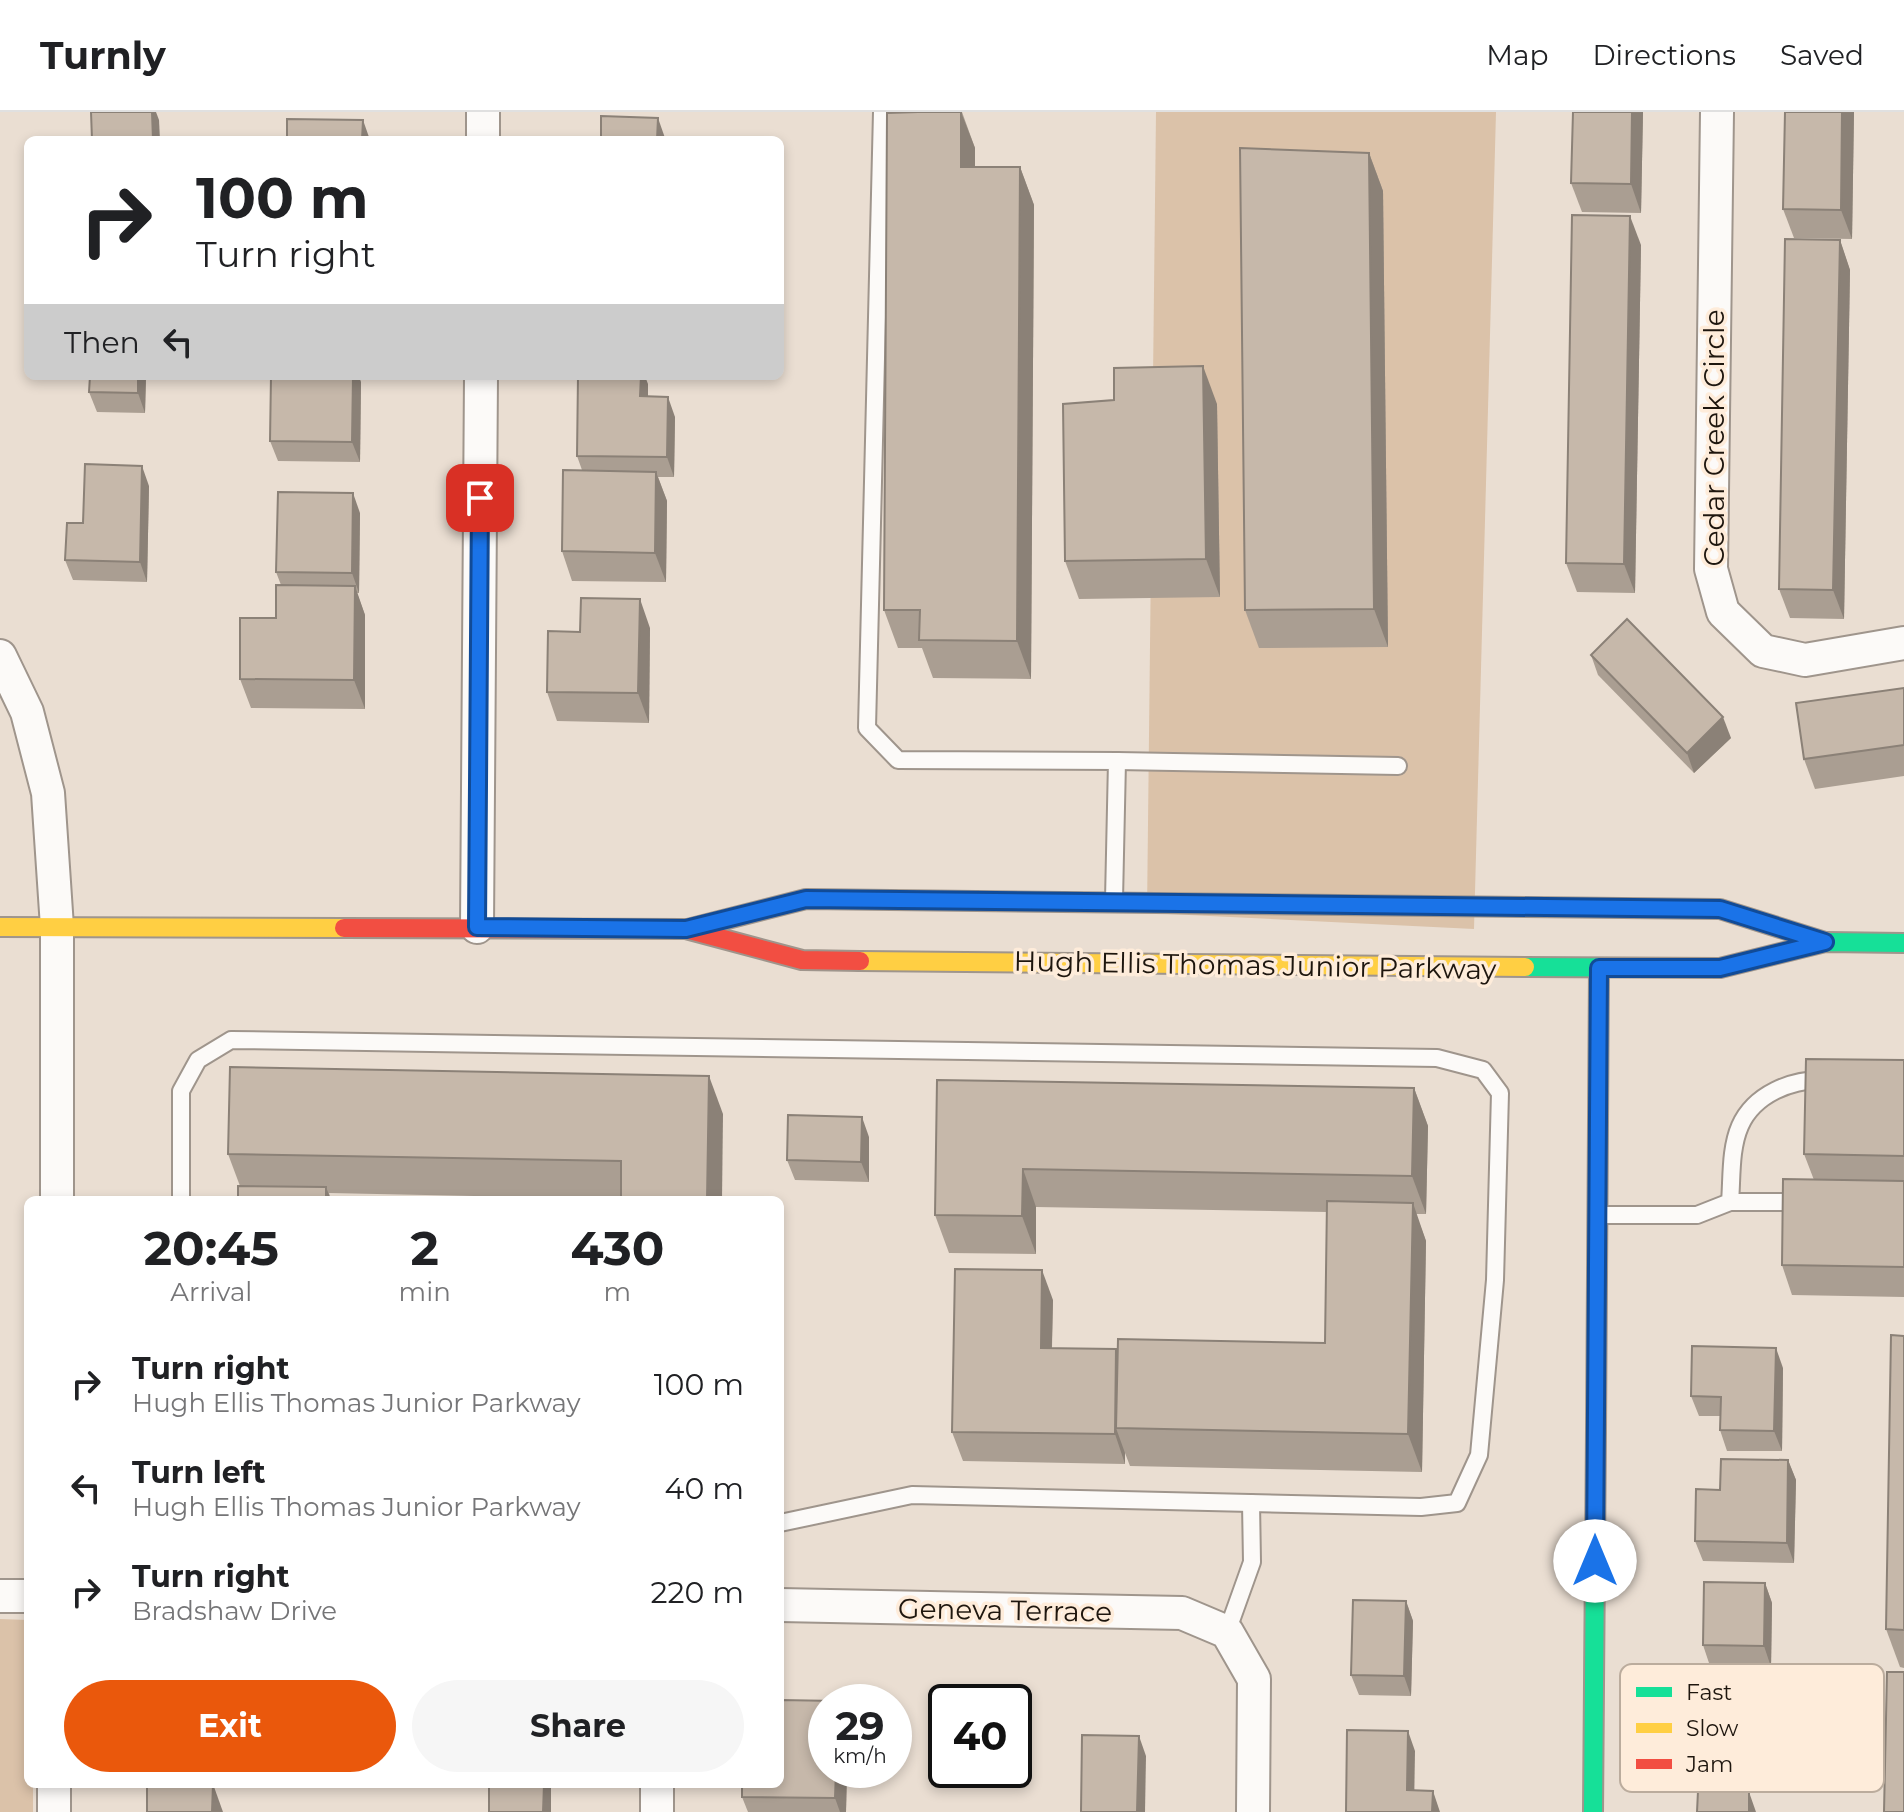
<!DOCTYPE html>
<style>
body{margin:0;font-family:Montserrat,sans-serif;background:#f6f6f6;color:#202124;height:100vh;display:flex;flex-direction:column;font-size:30px;white-space:nowrap}
*{box-sizing:border-box;margin:0}
p{font-size:26px;color:#757577}
.icon{flex:none;width:44px;height:44px;fill:none;stroke:currentColor;stroke-width:2;stroke-linecap:round;stroke-linejoin:round}
.map{position:relative;flex:1;overflow:hidden}
.panel{position:absolute;left:24px;top:1084px;width:760px;height:592px;display:flex;flex-direction:column;background:#fff;border-radius:12px;box-shadow:0 4px 12px #0003}
.panel>*{flex:none}
.hud{position:absolute;left:24px;top:24px;width:760px;height:244px;border-radius:12px;box-shadow:0 4px 12px #0003;background:#fff;color:#202124;overflow:hidden}
.speed{position:absolute;left:808px;top:1572px;display:flex;gap:16px;font-size:40px;font-weight:700;text-align:center}
.speed>*{display:grid;place-content:center;width:104px;height:104px;border-radius:50%;background:#fff;box-shadow:0 4px 12px #0003;line-height:1}
.speed small{font-size:20px;font-weight:400}
.speed .limit{border:4px solid #111;border-radius:12px;background:#fff;color:#111}
.pin{position:absolute;display:grid;place-items:center;width:68px;height:68px;color:#fff;margin:-34px;border-radius:16px;box-shadow:0 4px 12px #0006}
.me{position:absolute;width:88px;margin:-44px;rotate:0deg;stroke-linejoin:round;filter:drop-shadow(0 0 6px #0008)}
.turn{display:flex;align-items:center;gap:28px;height:168px;padding:0 40px;font-size:36px}
.turn .icon{width:104px;height:104px;stroke-width:2.5}
.turn b{display:block;font-size:56px;line-height:68px}
.then{display:flex;align-items:center;height:76px;padding:0 40px;background:#0003;gap:16px;font-size:30px}
.eta{display:flex;justify-content:space-evenly;align-items:center;height:136px;text-align:center}
.eta b{font-size:48px;font-weight:700;line-height:56px}
.button{display:flex;gap:16px;margin-top:auto;padding:16px 40px}
.button a{flex:1;height:92px;border-radius:48px;background:#ea580c;color:#fff;font-size:32px;font-weight:700;line-height:92px;text-align:center}
.button a+a{background:#f6f6f6;color:#202124}
ul{padding:0;list-style:none}
li{display:flex;align-items:center;gap:24px;height:104px;padding:0 40px}
li div{flex:1}
li b{display:block;font-size:30px}
li em{font-style:normal}
header{display:flex;align-items:center;gap:48px;box-sizing:border-box;height:112px;padding:0 40px;background:#fff;border-bottom:2px solid #e0e0e0}
header strong{font-size:38px}
nav{display:flex;gap:44px;margin-inline-start:auto;font-size:28px}
.map>svg:first-child{display:block}
</style>
<header>
<strong>Turnly</strong>
<nav><a>Map</a><a>Directions</a><a>Saved</a></nav>
</header>
<div class="map">
<svg width="1904" height="1700" viewBox="0 0 1904 1700">
<rect width="100%" height="100%" fill="#eaded2"/>
<!-- green -->
<g fill="#dbc2a9">
<polygon points="1156,0 1496,0 1474,817 1147,801"/>
<polygon points="0,1507 28,1508 28,1672 33,1672 33,1700 0,1700"/>
</g>
<g fill="none" stroke-linecap="round" stroke-linejoin="round">
<defs>
<g id="lane">
<polyline points="882,0 867,616 898,648 1117,649 1114,788"/>
<polyline points="1117,649 1398,654"/>
<polyline points="181,1088 181,979 198,948 231,928 1437,946 1483,958 1500,981 1495,1168 1479,1343 1457,1391 1421,1395 912,1383 780,1411"/>
<polyline points="1730,1090 1802,1090"/>
<path d="M1599 1103H1697L1730 1090C1732 1066 1730 1037 1740 1014 1754 982 1792 967 1824 968"/>
<polyline points="1227,1520 1252,1450 1251,1391"/>
</g>
<g id="street">
<polyline points="1717,0 1711,457 1723,500 1763,539 1805,548 1904,531"/>
<polyline points="483,28 483,0"/>
<polyline points="0,544 27,600 48,681 57,815 57,1088"/>
<polyline points="477,815 481,264"/>
<polyline points="0,1484 28,1484"/>
<polyline points="780,1493 1182,1501 1227,1520 1254,1567 1253,1700"/>
<polyline points="54,1700 54,1672"/>
<polyline points="657,1700 657,1672"/>
</g>
<g id="fast">
<polyline points="1525,855 1720,856 1825,830 1904,831"/>
<polyline points="1593,1700 1596,1318"/>
</g>
<g id="slow">
<polyline points="1063,790 1720,797 1825,830"/>
<polyline points="0,815 344,816"/>
<polyline points="860,849 1525,855"/>
<polyline points="1596,1318 1599,856"/>
</g>
<g id="jam">
<polyline points="344,816 686,817 802,848 860,849"/>
<polyline points="688,817 806,787 1063,790"/>
</g>
</defs>
<!-- lane casing -->
<use href="#lane" stroke="#9f958c" stroke-width="20"/>
<!-- street casing -->
<use href="#street" stroke="#9f958c" stroke-width="36"/>
<!-- fast casing -->
<use href="#fast" stroke="#9f958c" stroke-width="22"/>
<!-- slow casing -->
<use href="#slow" stroke="#9f958c" stroke-width="22"/>
<!-- jam casing -->
<use href="#jam" stroke="#9f958c" stroke-width="22"/>
<!-- lane -->
<use href="#lane" stroke="#fcfaf8" stroke-width="16"/>
<!-- street -->
<use href="#street" stroke="#fcfaf8" stroke-width="32"/>
<!-- fast -->
<use href="#fast" stroke="#16e098" stroke-width="18"/>
<!-- slow -->
<use href="#slow" stroke="#ffcf43" stroke-width="18"/>
<!-- jam -->
<use href="#jam" stroke="#f24e42" stroke-width="18"/>
</g>
<!-- wall -->
<g fill="#aa9e92">
<polygon points="918,0 962,0 975,36 975,55 1020,55 1034,93 1031,567 933,566 922,536 898,536 884,498"/>
<polygon points="1643,0 1641,101 1582,100 1571,71"/>
<polygon points="1785,0 1854,0 1852,127 1794,126 1783,97"/>
<polygon points="1369,41 1383,79 1388,535 1259,536 1245,498"/>
<polygon points="1840,128 1850,158 1844,507 1790,506 1779,477"/>
<polygon points="1641,133 1635,481 1577,480 1566,451"/>
<polygon points="90,264 146,264 145,301 97,300 89,280"/>
<polygon points="361,270 360,350 278,349 270,329"/>
<polygon points="648,272 648,284 675,305 674,365 658,365 667,389 666,470 572,469 562,439 582,358 577,344"/>
<polygon points="1114,288 1217,292 1220,485 1079,487 1065,449"/>
<polygon points="149,374 147,470 73,468 65,448 83,411"/>
<polygon points="360,401 359,481 357,481 365,503 365,597 251,596 240,567 276,506 281,473 276,460"/>
<polygon points="650,516 649,611 557,609 547,580 580,520"/>
<polygon points="1591,543 1731,626 1694,661 1598,563"/>
<polygon points="1904,576 1904,664 1815,677 1804,647"/>
<polygon points="1904,948 1904,1185 1792,1183 1782,1153 1814,1068 1804,1042"/>
<polygon points="937,968 1414,976 1428,1014 1426,1102 1416,1102 1426,1129 1422,1360 1130,1354 1125,1341 1125,1352 963,1349 952,1320 1053,1188 1052,1236 1117,1241 1325,1231 1327,1100 1036,1095 1036,1142 949,1141 935,1103"/>
<polygon points="723,1002 621,1087 329,1081 331,1088 238,1088 240,1074 228,1042"/>
<polygon points="869,1025 869,1070 795,1068 787,1048"/>
<polygon points="1904,1224 1904,1556 1900,1555 1886,1517"/>
<polygon points="1783,1256 1782,1339 1727,1339 1720,1318 1720,1304 1699,1304 1691,1284"/>
<polygon points="1788,1348 1796,1368 1794,1451 1703,1449 1695,1429 1720,1378"/>
<polygon points="1765,1471 1772,1491 1771,1555 1710,1554 1703,1533"/>
<polygon points="1406,1489 1413,1509 1411,1584 1359,1583 1351,1563"/>
<polygon points="1752,1568 1759,1588 1759,1593 1768,1593 1775,1613 1774,1673 1707,1672 1700,1652 1700,1643 1675,1643 1668,1622"/>
<polygon points="826,1658 847,1658 846,1700 748,1700 742,1685"/>
</g>
<!-- shaded-wall -->
<g fill="#8b8177">
<polygon points="152,0 156,0 159,8 160,28 153,28"/>
<polygon points="961,0 975,36 975,93 961,55"/>
<polygon points="1632,0 1643,0 1641,101 1631,72"/>
<polygon points="1842,0 1854,0 1852,127 1841,98"/>
<polygon points="658,6 665,26 665,28 657,28"/>
<polygon points="363,8 370,28 362,28"/>
<polygon points="1369,41 1383,79 1388,535 1374,497"/>
<polygon points="1020,55 1034,93 1031,567 1017,529"/>
<polygon points="1630,104 1641,133 1635,481 1624,452"/>
<polygon points="1840,128 1850,158 1844,507 1833,478"/>
<polygon points="1203,254 1217,292 1220,485 1206,447"/>
<polygon points="138,264 146,264 145,301 138,281"/>
<polygon points="353,264 359,264 361,270 360,350 352,330"/>
<polygon points="641,264 645,264 648,272 648,304 640,284"/>
<polygon points="668,285 675,305 674,365 667,345"/>
<polygon points="142,354 149,374 147,470 140,450"/>
<polygon points="656,360 667,389 666,470 655,441"/>
<polygon points="353,381 360,401 359,481 352,461"/>
<polygon points="355,474 365,503 365,597 354,568"/>
<polygon points="640,487 650,516 649,611 638,581"/>
<polygon points="1723,605 1731,626 1694,661 1687,641"/>
<polygon points="709,964 723,1002 722,1088 707,1088"/>
<polygon points="1414,976 1428,1014 1426,1102 1412,1064"/>
<polygon points="862,1005 869,1025 869,1070 861,1050"/>
<polygon points="1023,1057 1036,1095 1036,1142 1022,1104"/>
<polygon points="326,1075 331,1088 326,1088"/>
<polygon points="1413,1091 1426,1129 1422,1360 1408,1322"/>
<polygon points="1042,1158 1053,1188 1051,1266 1041,1236"/>
<polygon points="1776,1236 1783,1256 1782,1339 1774,1319"/>
<polygon points="1116,1237 1127,1267 1116,1316 1125,1341 1125,1352 1115,1322"/>
<polygon points="1788,1348 1796,1368 1794,1451 1787,1431"/>
<polygon points="1765,1471 1772,1491 1771,1555 1764,1534"/>
<polygon points="1406,1489 1413,1509 1411,1584 1404,1564"/>
<polygon points="1752,1568 1759,1588 1759,1613 1752,1593"/>
<polygon points="1768,1593 1775,1613 1774,1673 1767,1653"/>
<polygon points="1408,1619 1415,1639 1414,1698 1407,1678"/>
<polygon points="1139,1624 1146,1644 1145,1700 1137,1700"/>
<polygon points="836,1658 847,1658 846,1700 840,1700 835,1686"/>
<polygon points="213,1672 223,1700 212,1700"/>
<polygon points="544,1672 551,1672 551,1700 543,1700"/>
<polygon points="1433,1679 1440,1700 1432,1700"/>
<polygon points="1749,1680 1756,1700 1749,1700"/>
</g>
<!-- building -->
<g fill="#c6b8aa" stroke="#8b8177" stroke-width="2">
<polygon points="91,0 152,0 153,28 92,28"/>
<polygon points="918,0 961,0 961,55 1020,55 1017,529 919,528 920,498 884,498 887,1"/>
<polygon points="1573,0 1632,0 1631,72 1571,71"/>
<polygon points="1785,0 1842,0 1841,98 1783,97"/>
<polygon points="601,4 658,6 657,28 601,28"/>
<polygon points="287,7 363,8 362,28 287,28"/>
<polygon points="1240,36 1369,41 1374,497 1245,498"/>
<polygon points="1572,103 1630,104 1624,452 1566,451"/>
<polygon points="1785,127 1840,128 1833,478 1779,477"/>
<polygon points="1203,254 1206,447 1065,449 1063,292 1114,288 1114,256"/>
<polygon points="90,264 138,264 138,281 89,280"/>
<polygon points="271,264 353,264 352,330 270,329"/>
<polygon points="578,264 641,264 640,284 668,285 667,345 577,344"/>
<polygon points="85,352 142,354 140,450 65,448 67,411 83,411"/>
<polygon points="563,358 656,360 655,441 562,439"/>
<polygon points="278,380 353,381 352,461 276,460"/>
<polygon points="276,473 355,474 354,568 240,567 240,506 276,506"/>
<polygon points="581,486 640,487 638,581 547,580 548,519 580,520"/>
<polygon points="1627,507 1723,605 1687,641 1591,543"/>
<polygon points="1904,576 1904,633 1804,647 1796,591"/>
<polygon points="1806,947 1904,948 1904,1044 1804,1042"/>
<polygon points="230,955 709,964 707,1088 621,1088 621,1049 228,1042"/>
<polygon points="937,968 1414,976 1412,1064 1023,1057 1022,1104 935,1103"/>
<polygon points="788,1003 862,1005 861,1050 787,1048"/>
<polygon points="1783,1067 1904,1069 1904,1155 1782,1153"/>
<polygon points="238,1074 326,1075 326,1088 238,1088"/>
<polygon points="1327,1089 1413,1091 1408,1322 1116,1316 1118,1227 1325,1231"/>
<polygon points="955,1157 1042,1158 1041,1236 1116,1237 1115,1322 952,1320"/>
<polygon points="1891,1223 1904,1224 1904,1518 1886,1517"/>
<polygon points="1692,1234 1776,1236 1774,1319 1720,1318 1721,1285 1691,1284"/>
<polygon points="1721,1347 1788,1348 1787,1431 1695,1429 1696,1377 1720,1378"/>
<polygon points="1704,1470 1765,1471 1764,1534 1703,1533"/>
<polygon points="1353,1488 1406,1489 1404,1564 1351,1563"/>
<polygon points="1887,1560 1904,1560 1904,1700 1884,1700"/>
<polygon points="780,1588 837,1589 826,1590 826,1658 836,1658 835,1686 742,1685 742,1672 780,1672"/>
<polygon points="1347,1618 1408,1619 1407,1678 1433,1679 1432,1700 1346,1700"/>
<polygon points="1082,1623 1139,1624 1137,1700 1081,1700"/>
<polygon points="147,1672 213,1672 212,1700 147,1700"/>
<polygon points="489,1672 544,1672 543,1700 489,1700"/>
<polygon points="1698,1679 1749,1680 1749,1700 1697,1700"/>
</g>
<g fill="none" stroke-linecap="round" stroke-linejoin="round">
<defs>
<polyline id="route" points="480,386 477,815 686,817 806,787 1720,797 1825,830 1720,856 1599,856 1595,1449"/>
</defs>
<!-- route casing -->
<use href="#route" stroke="#114b97" stroke-width="20"/>
<!-- route -->
<use href="#route" stroke="#1a73e8" stroke-width="14"/>
</g>
<g text-anchor="middle" dominant-baseline="central" stroke-width="7" stroke-linejoin="round" paint-order="stroke">
<!-- street labels -->
<g font-size="28" fill="#1e160e" stroke="#feecda">
<text transform="translate(1714 326) rotate(-90)">Cedar Creek Circle</text>
<text transform="translate(1255 853) rotate(1)">Hugh Ellis Thomas Junior Parkway</text>
<text transform="translate(1005 1498) rotate(1)">Geneva Terrace</text>
</g>
</g>
<!-- legend -->
<rect x="1620" y="1552" width="264" height="128" rx="12" fill="#feecda" stroke="#bbac9d" stroke-width="2"/>
<rect x="1636" y="1575" width="36" height="10" fill="#16e098"/>
<rect x="1636" y="1611" width="36" height="10" fill="#ffcf43"/>
<rect x="1636" y="1647" width="36" height="10" fill="#f24e42"/>
<g font-size="22" fill="#1e160e">
<text x="1686" y="1588">Fast</text>
<text x="1686" y="1624">Slow</text>
<text x="1686" y="1660">Jam</text>
</g>
</svg>
<div class="speed"><div>29<small>km/h</small></div><div class="limit">40</div></div>
<div class="pin" style="left:480px;top:386px;background:#d93025"><svg class="icon" aria-label="arrive" viewBox="0 0 24 24"><path d="M6 21V4h12l-3 4 3 4H6"/></svg></div>
<svg class="me" style="left:1595px;top:1449px" viewBox="-20 -20 40 40"><circle r="19" fill="#fff"/><path d="M0-13L10 11 0 6-10 11z" fill="#1a73e8"/></svg>
<div class="hud">
<div class="turn"><svg class="icon" aria-label="right" viewBox="0 0 24 24"><path d="M7 20v-9h11M14 6l5 5-5 5"/></svg><div><b>100 m</b>Turn right</div></div>
<div class="then">Then<svg class="icon" aria-label="left" viewBox="0 0 24 24"><path d="M17 20v-9H6M10 6l-5 5 5 5"/></svg></div>
</div>
<section class="panel">
<div class="eta">
<div><b>20:45</b><p>Arrival</p></div>
<div><b>2</b><p>min</p></div>
<div><b>430</b><p>m</p></div>
</div>
<ul>
<li><svg class="icon" aria-label="right" viewBox="0 0 24 24"><path d="M7 20v-9h11M14 6l5 5-5 5"/></svg><div><b>Turn right</b><p>Hugh Ellis Thomas Junior Parkway</p></div><em>100 m</em></li>
<li><svg class="icon" aria-label="left" viewBox="0 0 24 24"><path d="M17 20v-9H6M10 6l-5 5 5 5"/></svg><div><b>Turn left</b><p>Hugh Ellis Thomas Junior Parkway</p></div><em>40 m</em></li>
<li><svg class="icon" aria-label="right" viewBox="0 0 24 24"><path d="M7 20v-9h11M14 6l5 5-5 5"/></svg><div><b>Turn right</b><p>Bradshaw Drive</p></div><em>220 m</em></li>
</ul>
<div class="button"><a>Exit</a><a>Share</a></div>
</section>
</div>
